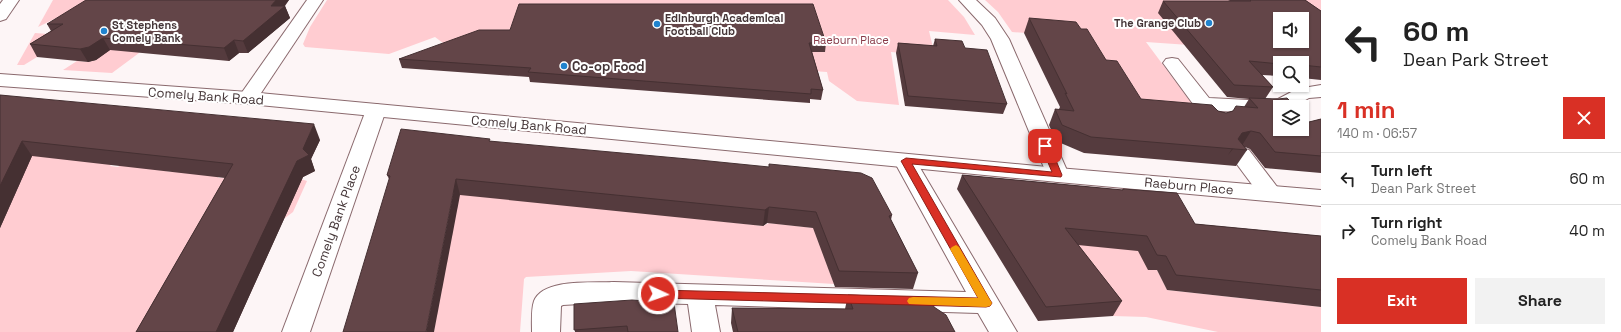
<!DOCTYPE html>
<meta charset="utf-8">
<style>
body{margin:0;font-family:"Space Grotesk",sans-serif;background:#f2f2f2;color:#222;height:100vh;display:flex;flex-direction:column;font-size:15px;white-space:nowrap}
*{box-sizing:border-box;margin:0}
p{font-size:13px;color:#767676}
.icon{flex:none;width:22px;height:22px;fill:none;stroke:currentColor;stroke-width:2;stroke-linecap:round;stroke-linejoin:round}
.map{position:relative;flex:1;overflow:hidden}
.panel{display:flex;flex-direction:column;background:#fff;width:300px}
.panel>*{flex:none}
.top-card{background:#fff;color:#222;overflow:hidden}
.buttons{position:absolute;left:1273px;top:12px;display:grid;gap:8px}
.buttons a{display:grid;place-items:center;width:36px;height:36px;border-radius:0px;background:#fff;box-shadow:0 1px 3px #0004;font-size:20px}
.pin{position:absolute;display:grid;place-items:center;width:34px;height:34px;color:#fff;margin:-17px;border-radius:8px;box-shadow:0 2px 6px #0006}
.me{position:absolute;width:44px;margin:-22px;rotate:93deg;stroke-linejoin:round;filter:drop-shadow(0 0 3px #0008)}
.turn{display:flex;align-items:center;gap:14px;height:84px;padding:0 16px;font-size:18px}
.turn .icon{width:52px;height:52px;stroke-width:2.5}
.turn b{display:block;font-size:28px;line-height:34px}
.round{display:grid;place-items:center;flex:none;width:42px;height:42px;border-radius:0px;background:#f2f2f2}
.summary{display:flex;align-items:center;justify-content:space-between;height:68px;padding:0 16px}
h1{font-size:24px;font-weight:700;line-height:30px;color:#d93025}
.button{display:flex;gap:8px;margin-top:auto;padding:8px 16px}
.button a{flex:1;height:46px;border-radius:0px;background:#d93025;color:#fff;font-size:16px;font-weight:700;line-height:46px;text-align:center}
.button a+a{background:#f2f2f2;color:#222}
ul{padding:0;list-style:none}
li{display:flex;align-items:center;gap:12px;height:52px;padding:0 16px;border-top:1px solid #e0e0e0}
li div{flex:1}
li b{display:block;font-size:15px}
li em{font-style:normal}
main{display:flex;flex:1;min-height:0}
.map>svg:first-child{display:block}
</style>
<main>
<div class="map">
<svg width="1321" height="332" viewBox="0 0 1321 332">
<rect width="100%" height="100%" fill="#fdf5f6"/>
<!-- green -->
<g fill="#ffccd1" fill-rule="evenodd">
<polygon points="53,0 93,0 38,27"/>
<polygon points="327,0 948,0 964,17 975,35 929,31 935,56 891,52 899,105 857,101 829,81 827,72 456,48 443,43 435,37 389,54 305,47 303,44 310,27"/>
<path d="M985 0H1321V54L1146 42 1204 120 1107 113 1071 36 1012 32 998 12ZM1280 19H1302V41H1280Z"/>
<polygon points="132,32 139,53 112,73 63,70 77,61 88,62 96,60"/>
<polygon points="35,33 48,34 68,38 24,65 17,65"/>
<polygon points="0,148 114,162 110,166 118,167 123,163 171,172 175,168 221,173 218,178 301,179 307,181 293,212 285,218 217,222 156,332 0,332"/>
<polygon points="453,191 763,226 769,223 814,228 834,284 631,271 526,277 524,279 520,332 434,332"/>
<polygon points="1047,242 1137,247 1157,270 1167,290 1321,307 1321,332 1218,332 1146,317 1113,316 1072,261"/>
</g>
<g fill="none" stroke-linecap="round" stroke-linejoin="round">
<defs>
<g id="minor">
<polygon points="3,0 19,0 6,19 0,21 0,4"/>
<polygon points="307,0 323,0 255,102 248,104 241,102 238,98"/>
<polygon points="959,0 976,0 995,18 1009,39 1069,175 1066,180 1058,182 1050,180 1047,175 991,39 982,25"/>
<polygon points="1172,58 1178,59 1209,98 1268,101 1278,99 1297,89 1321,85 1321,97 1309,98 1293,107 1280,107 1280,111 1268,113 1218,111 1221,115 1218,119 1211,121 1204,119 1163,63 1166,59"/>
<polygon points="376,104 383,106 386,110 310,332 282,332 366,110 369,106"/>
<polygon points="1241,148 1249,150 1278,188 1281,193 1278,198 1270,201 1262,198 1230,155 1233,150"/>
<path d="M905 154 913 156 916 161 1017 332H989L978 313 715 305 720 332H692L688 304 614 302 563 305 561 306 560 332H532C532 323 531 310 534 301 543 278 593 283 614 282L966 292 894 161 897 156Z"/>
</g>
<polygon id="major" points="0,74 248,92 1058,168 1321,190 1321,206 1058,182 248,104 0,86"/>
</defs>
<!-- minor casing -->
<use href="#minor" stroke="#8a696d" stroke-width="2"/>
<!-- major casing -->
<use href="#major" stroke="#8a696d" stroke-width="2"/>
<!-- minor -->
<use href="#minor" fill="#fff" fill-rule="evenodd"/>
<!-- major -->
<use href="#major" fill="#fff" fill-rule="evenodd"/>
</g>
<!-- wall -->
<g fill="#553b3e">
<polygon points="289,0 285,6 290,18 248,53 239,53 229,61 110,50 96,60 88,62 37,57 30,44 51,31 47,24"/>
<polygon points="1228,0 1305,0 1321,11 1321,80 1302,78 1302,63 1280,63 1280,76 1262,75 1273,87 1265,99 1309,122 1321,119 1321,173 1265,168 1250,149 1245,147 1247,150 1236,166 1084,153 1056,141 1049,125 1055,109 1059,110 1059,109 1060,107 1024,33 1029,18 1081,29 1106,60 1141,99 1218,111 1226,113 1244,107 1249,99 1227,97 1158,13 1163,1 1230,1"/>
<polygon points="510,30 826,43 825,52 812,52 823,90 821,100 810,99 810,103 530,82 529,77 402,68 399,59"/>
<polygon points="935,39 965,48 1007,104 1003,114 905,106 896,53 898,43 933,46"/>
<polygon points="0,95 320,140 311,159 315,171 303,177 233,332 136,332 225,178 32,156 0,228"/>
<polygon points="490,141 892,215 891,220 918,273 913,289 835,287 813,228 767,223 763,226 460,195 389,179 387,175"/>
<polygon points="962,175 1122,190 1123,189 1195,224 1321,236 1321,307 1167,290 1157,270 1148,270 1138,251 1078,245 1122,301 1113,316 1038,321 957,189"/>
<polygon points="848,295 934,307 955,332 733,332 731,323 732,308 845,309"/>
<polygon points="574,304 678,332 575,332"/>
</g>
<!-- shaded-wall -->
<g fill="#453032">
<polygon points="276,0 289,0 283,7 285,6 290,18 248,53 243,41"/>
<polygon points="103,38 110,50 96,60 88,62 80,49"/>
<polygon points="234,40 239,53 229,61 224,48"/>
<polygon points="314,124 320,140 311,159 315,171 303,177 233,332 216,332"/>
<polygon points="1251,131 1241,147 1233,149 1228,155 1242,133"/>
<polygon points="22,141 32,156 0,228 0,186"/>
<polygon points="456,179 460,195 434,332 426,332"/>
<polygon points="769,207 767,223 763,226 765,210"/>
</g>
<!-- building -->
<g fill="#634548" stroke="#453032" fill-rule="evenodd">
<polygon points="86,0 276,0 271,6 285,6 243,41 234,40 224,48 103,38 89,47 80,49 30,44 63,24 47,24"/>
<path d="M1250 0H1305L1321 11V67L1302 65V63H1280V64L1249 61 1273 87 1234 85 1163 1H1251ZM1280 19H1302V41H1280Z"/>
<polygon points="519,4 813,4 826,43 809,43 823,90 811,89 811,94 528,72 531,68 399,59 479,30 510,30"/>
<polygon points="1029,18 1076,22 1081,29 1087,29 1106,60 1117,61 1141,99 1212,105 1218,111 1226,113 1233,111 1236,106 1258,108 1249,98 1278,99 1287,98 1296,107 1280,107 1280,129 1302,129 1302,114 1309,122 1321,119 1321,156 1275,152 1260,133 1251,131 1242,133 1238,139 1247,150 1091,137 1062,125 1055,109 1074,111 1065,93 1067,94"/>
<polygon points="935,39 962,41 965,48 987,50 1007,104 908,96 898,43 937,46"/>
<polygon points="0,95 314,124 303,149 309,155 297,161 216,332 136,332 233,164 22,141 0,186"/>
<polygon points="401,129 490,139 489,141 699,160 769,167 769,164 861,173 872,178 892,215 889,216 918,273 839,271 816,212 769,207 765,210 456,179 426,332 343,332 390,176 387,175"/>
<polygon points="962,175 1123,190 1123,189 1177,193 1195,224 1321,236 1321,290 1176,275 1166,256 1157,255 1147,236 1065,228 1122,301 1046,307"/>
<polygon points="848,295 930,298 934,307 946,315 955,332 738,332 732,308 853,309"/>
<polygon points="632,300 674,303 678,332 628,332 627,326 574,330 574,304"/>
</g>
<!-- route -->
<polygon fill="#d93025" stroke="#8d1f18" points="1042,144 1045,144 1050,146 1062,175 1061,177 912,164 990,300 992,303 990,306 986,307 658,298 654,297 653,294 654,291 658,290 978,298 901,161 906,158 1052,172 1041,146"/>
<!-- slow -->
<polygon fill="#f59e0b" points="956,245 959,247 990,300 992,303 990,306 986,307 909,304 907,301 909,298 913,297 978,298 950,249 952,247"/>
<!-- markers -->
<g fill="#2083ce" stroke="#fff" stroke-width="1.5">
<circle cx="1209" cy="23" r="4"/>
<circle cx="657" cy="24" r="4"/>
<circle cx="104" cy="31" r="4"/>
<circle cx="564" cy="66" r="4"/>
</g>
<g text-anchor="middle" dominant-baseline="central" stroke-width="4" stroke-linejoin="round" paint-order="stroke">
<!-- far-poi labels -->
<g font-size="11" font-weight="bold" fill="#453638" stroke="#fff" text-anchor="start">
<text x="665" y="18">Edinburgh Academical<tspan x="665" dy="13">Football Club</tspan></text>
<text x="1201" y="23" text-anchor="end">The Grange Club</text>
<text x="112" y="25">St Stephens<tspan x="112" dy="13">Comely Bank</tspan></text>
</g>
<!-- far-park labels -->
<g font-size="11" fill="#883a48" stroke="#fff">
<text x="851" y="40">Raeburn Place</text>
</g>
<!-- poi labels -->
<g font-size="13" font-weight="bold" fill="#453638" stroke="#fff" text-anchor="start">
<text x="572" y="66">Co-op Food</text>
</g>
<!-- street labels -->
<g font-size="13" fill="#453638" stroke="#fff">
<text transform="translate(206 96) rotate(4)">Comely Bank Road</text>
<text transform="translate(529 125) rotate(5)">Comely Bank Road</text>
<text transform="translate(1189 186) rotate(5)">Raeburn Place</text>
<text transform="translate(336 221) rotate(-70)">Comely Bank Place</text>
</g>
</g>
</svg>
<div class="buttons">
<a><svg class="icon" aria-label="sound" viewBox="0 0 24 24"><path d="M4 9h4l5-4v14l-5-4H4zM17 9q2 3 0 6"/></svg></a>
<a><svg class="icon" aria-label="search" viewBox="0 0 24 24"><circle cx="10" cy="10" r="6"/><path d="M15 15l6 6"/></svg></a>
<a><svg class="icon" aria-label="layers" viewBox="0 0 24 24"><path d="M12 4l9 5-9 5-9-5zM3 14l9 5 9-5"/></svg></a>
</div>
<div class="pin" style="left:1045px;top:146px;background:#d93025"><svg class="icon" aria-label="arrive" viewBox="0 0 24 24"><path d="M6 21V4h12l-3 4 3 4H6"/></svg></div>
<svg class="me" style="left:658px;top:294px" viewBox="-20 -20 40 40"><circle r="17" fill="#d93025" stroke="#fff" stroke-width="3"/><path d="M0-11L8 9 0 5-8 9z" fill="#fff"/></svg>
</div>
<section class="panel">
<div class="top-card">
<div class="turn"><svg class="icon" aria-label="left" viewBox="0 0 24 24"><path d="M17 20v-9H6M10 6l-5 5 5 5"/></svg><div><b>60 m</b>Dean Park Street</div></div>
</div>
<div class="summary"><div><h1>1 min</h1><p>140 m · 06:57</p></div><a class="round" style="background:#d93025;color:#fff"><svg class="icon" aria-label="close" viewBox="0 0 24 24"><path d="M6 6l12 12M18 6L6 18"/></svg></a></div>
<ul>
<li><svg class="icon" aria-label="left" viewBox="0 0 24 24"><path d="M17 20v-9H6M10 6l-5 5 5 5"/></svg><div><b>Turn left</b><p>Dean Park Street</p></div><em>60 m</em></li>
<li><svg class="icon" aria-label="right" viewBox="0 0 24 24"><path d="M7 20v-9h11M14 6l5 5-5 5"/></svg><div><b>Turn right</b><p>Comely Bank Road</p></div><em>40 m</em></li>
</ul>
<div class="button"><a>Exit</a><a>Share</a></div>
</section>
</main>
